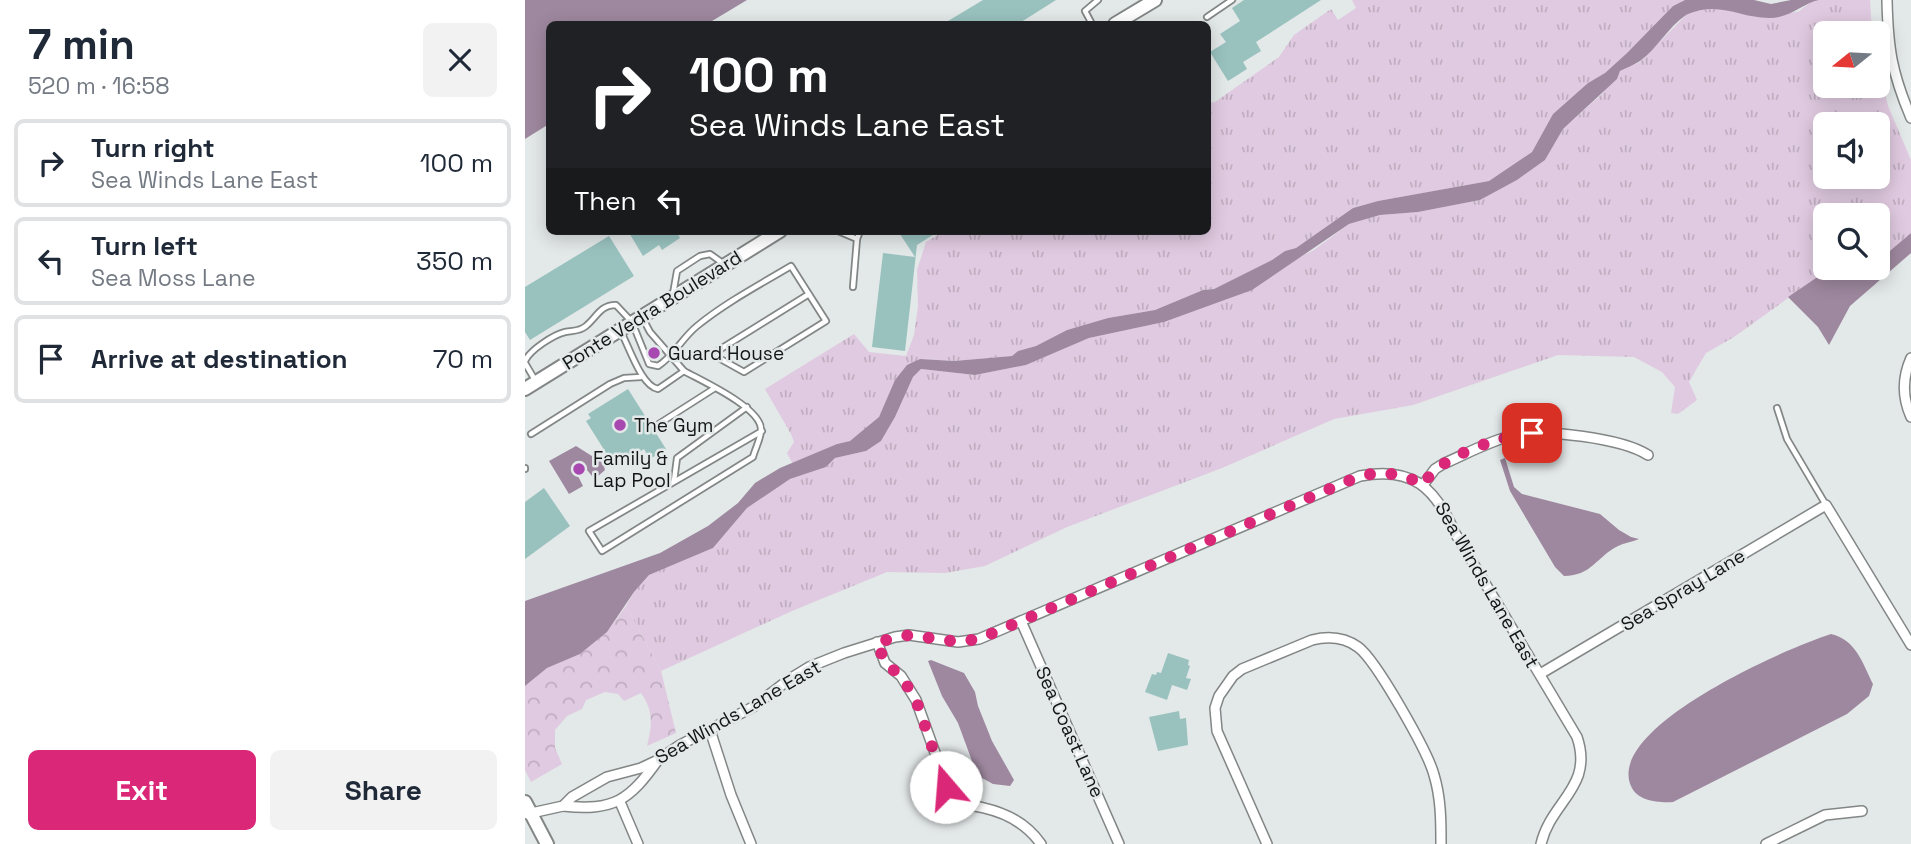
<!DOCTYPE html>
<meta charset="utf-8">
<style>
body{margin:0;font-family:"Space Grotesk",sans-serif;background:#f2f2f3;color:#1f2937;height:100vh;display:flex;flex-direction:column;font-size:26px;white-space:nowrap}
*{box-sizing:border-box;margin:0}
p{font-size:23px;color:#747a83}
.icon{flex:none;width:38px;height:38px;fill:none;stroke:currentColor;stroke-width:2;stroke-linecap:round;stroke-linejoin:round}
.map{position:relative;flex:1;overflow:hidden}
.sheet{display:flex;flex-direction:column;background:#fff;width:525px}
.sheet>*{flex:none}
.banner{position:absolute;left:21px;top:21px;width:665px;height:214px;border-radius:10px;box-shadow:0 4px 18px #0003;background:#202124;color:#fff;overflow:hidden}
.needle{width:46px;rotate:252deg}
.fabs{position:absolute;left:1288px;top:21px;display:grid;gap:14px}
.fabs a{display:grid;place-items:center;width:77px;height:77px;border-radius:10px;background:#fff;box-shadow:0 4px 18px #0003;font-size:35px}
.pin{position:absolute;display:grid;place-items:center;width:60px;height:60px;color:#fff;margin:-30px;border-radius:14px;box-shadow:0 4px 10px #0006}
.me{position:absolute;width:77px;margin:-38px;rotate:342deg;stroke-linejoin:round;filter:drop-shadow(0 0 5px #0008)}
.turn{display:flex;align-items:center;gap:24px;height:147px;padding:0 28px;font-size:32px}
.turn .icon{width:91px;height:91px;stroke-width:2.5}
.turn b{display:block;font-size:49px;line-height:60px}
.then{display:flex;align-items:center;height:66px;padding:0 28px;background:#0003;gap:14px;font-size:26px}
.round{display:grid;place-items:center;flex:none;width:74px;height:74px;border-radius:10px;background:#f2f2f3}
.summary{display:flex;align-items:center;justify-content:space-between;height:119px;padding:0 28px}
h1{font-size:42px;font-weight:700;line-height:52px}
.cta{display:flex;gap:14px;margin-top:auto;padding:14px 28px}
.cta a{flex:1;height:80px;border-radius:10px;background:#db2777;color:#fff;font-size:28px;font-weight:700;line-height:80px;text-align:center}
.cta a+a{background:#f2f2f3;color:#1f2937}
ul{padding:0;list-style:none}
li{display:flex;align-items:center;gap:21px;height:88px;margin:0 14px 10px;padding:0 14px;border:4px solid #e0e1e3;border-radius:10px}
li div{flex:1}
li b{display:block;font-size:26px}
li em{font-style:normal}
main{display:flex;flex:1;min-height:0}
.map>svg:first-child{display:block}
</style>
<main>
<section class="sheet">
<div class="summary"><div><h1>7 min</h1><p>520 m · 16:58</p></div><a class="round"><svg class="icon" aria-label="close" viewBox="0 0 24 24"><path d="M6 6l12 12M18 6L6 18"/></svg></a></div>
<ul>
<li><svg class="icon" aria-label="right" viewBox="0 0 24 24"><path d="M7 20v-9h11M14 6l5 5-5 5"/></svg><div><b>Turn right</b><p>Sea Winds Lane East</p></div><em>100 m</em></li>
<li><svg class="icon" aria-label="left" viewBox="0 0 24 24"><path d="M17 20v-9H6M10 6l-5 5 5 5"/></svg><div><b>Turn left</b><p>Sea Moss Lane</p></div><em>350 m</em></li>
<li><svg class="icon" aria-label="arrive" viewBox="0 0 24 24"><path d="M6 21V4h12l-3 4 3 4H6"/></svg><div><b>Arrive at destination</b></div><em>70 m</em></li>
</ul>
<div class="cta"><a>Exit</a><a>Share</a></div>
</section>
<div class="map">
<svg width="1386" height="844" viewBox="0 0 1386 844">
<defs>
<pattern id="grass-tufts" width="24" height="20" patternUnits="userSpaceOnUse" patternTransform="scale(1.75)"><rect width="24" height="20" fill="#e0cae1"/><path d="M3 7l-1-3M5 7V3M7 7l1-3M15 17l-1-3M17 17v-4M19 17l1-3" fill="none" stroke="#bfadc0"/></pattern>
<pattern id="forest-crowns" width="20" height="18" patternUnits="userSpaceOnUse" patternTransform="scale(1.75)"><rect width="20" height="18" fill="#e0cae1"/><path d="M2 6a3 3 0 1 1 6 0M12 15a3 3 0 1 1 6 0" fill="none" stroke="#bfadc0"/></pattern>
</defs>
<rect width="100%" height="100%" fill="#e3e8e8"/>
<!-- grass -->
<g fill="url(#grass-tufts)" fill-rule="evenodd">
<polygon points="827,0 1160,0 1148,6 1102,53 1080,73 1063,83 1028,114 1007,152 964,181 853,201 828,208 771,248 760,251 747,260 689,289 678,290 630,310 583,318 542,330 511,346 493,351 487,356 429,361 395,359 362,402 354,417 339,432 325,441 312,444 268,464 262,453 269,442 266,434 240,389 329,334 344,352 381,356 389,335 393,306 392,270 401,242 420,231 682,231 683,103 690,102 754,57 769,35 806,9 813,20 831,8"/>
<path d="M1294 0H1345L1347 33H1300V86H1353V64L1363 106 1386 160V233L1353 261V215H1300V268H1323L1305 276 1291 278 1209 337 1181 353 1164 382 1172 400 1153 414 1146 413 1150 387 1137 372 1109 357 1033 355 888 405 809 419 697 468 542 527 460 566 420 573 362 572 267 611 136 671 101 606 109 592 124 575 188 548 222 508 265 479 301 467 310 458 341 451 356 441 370 417 388 377 396 369 450 375 501 365 564 338 639 322 789 250 824 224 855 215 893 212 955 200 992 180 1020 160 1038 129 1077 94 1095 71 1115 62 1161 15 1183 6 1210 8 1229 17 1273 12 1287 1ZM1300 124H1353V177H1300Z"/>
</g>
<!-- forest -->
<path fill="url(#forest-crowns)" d="M101 606 136 671 151 733 122 746C127 726 129 711 116 693L99 701 93 694 80 692 61 700 57 709 42 716 30 730V748L37 764 6 782 0 770V686L22 668 55 654 82 632Z"/>
<!-- water -->
<g fill="#9e889f">
<polygon points="0,0 222,0 182,24 24,24 24,124 0,139"/>
<path d="M1160 0H1229L1246 4 1266 0H1294C1278 3 1266 18 1244 18 1214 18 1194 0 1161 15 1143 27 1132 49 1115 61 1109 65 1101 68 1095 71L1092 79 1038 129 1020 160 992 180 955 200 893 212 855 215 824 224 727 290 639 322 564 338 501 365 450 375 396 369 388 377 370 417 356 441 341 451 310 458 301 467 265 479 222 508 188 548 124 575 109 592 82 632 55 654 22 668 0 686V601L135 553 183 526 213 503 230 483 255 468 312 444 325 441 354 417 370 380 382 365 395 359 429 361 487 356 493 351 511 346 542 330 583 318 630 310 678 290 689 289 747 260 760 251 771 248 828 208 853 201 964 181 1007 152 1028 114 1063 83 1080 73 1102 53 1148 6Z"/>
<polygon points="1386,233 1386,253 1325,306 1304,345 1293,327 1263,297 1291,278 1305,276 1323,268 1353,268 1353,261"/>
<polygon points="51,446 78,463 80,470 72,477 67,476 62,470 58,470 53,476 58,486 44,494 24,461"/>
<path d="M980 458 989 487 997 494 1075 514 1094 530 1106 537 1114 539C1107 542 1099 543 1093 546 1072 556 1067 576 1039 576L1030 567 985 491 975 460Z"/>
<path d="M1306 634C1331 640 1337 662 1348 684L1344 696 1322 714 1148 802C1133 803 1112 801 1106 786 1080 727 1264 647 1306 634Z"/>
<polygon points="406,660 439,673 450,692 453,706 467,741 489,780 485,786 468,784 457,778 450,769 433,723 417,696 403,661"/>
</g>
<!-- building -->
<g fill="#99c2bf">
<polygon points="458,0 531,0 493,24 418,24"/>
<polygon points="719,0 796,0 731,42 736,51 718,62 722,69 703,81 685,52 701,42 695,34 715,21 707,8"/>
<polygon points="103,231 151,231 155,238 137,250 134,245 118,256"/>
<polygon points="373,231 414,231 392,245 380,351 347,347 358,253 390,257"/>
<polygon points="84,236 109,276 5,340 0,332 0,287"/>
<polygon points="103,389 141,449 125,459 119,449 90,467 61,421 66,418 63,414"/>
<polygon points="19,488 45,526 0,559 0,502"/>
<polygon points="643,653 664,660 663,665 665,666 661,678 666,679 662,690 647,685 642,700 620,692 627,674 631,675 632,672 636,673"/>
<polygon points="654,711 655,719 661,718 663,745 633,751 624,717"/>
</g>
<g fill="none" stroke-linecap="round" stroke-linejoin="round">
<defs>
<g id="lane">
<polyline points="682,17 707,0"/>
<polyline points="567,24 560,11 573,0"/>
<polyline points="313,231 332,239 335,231"/>
<polyline points="328,287 332,239"/>
<polyline points="148,294 152,271 175,256 185,254 199,264"/>
<path d="M95 330C104 346 116 386 133 389L159 371 125 332 117 317"/>
<path d="M0 361C5 350 28 335 40 332 48 330 54 332 61 326 72 317 75 305 91 305L107 322 124 364 133 366C149 356 157 338 172 326 200 303 234 285 266 266L301 321 219 372 192 357 194 350 284 294"/>
<polyline points="0,363 10,380"/>
<path d="M159 371C177 381 237 408 236 430 236 438 230 449 228 457L77 551 64 531 237 431"/>
<polyline points="1252,408 1262,439 1301,505"/>
<polyline points="132,425 190,388"/>
<polyline points="6,434 85,384 99,378 116,377"/>
<polyline points="0,468 0,469"/>
<polyline points="149,481 152,458 222,407"/>
</g>
<g id="street">
<path d="M1362 0C1363 49 1367 73 1386 118"/>
<path d="M1386 358C1377 378 1377 397 1386 417"/>
<path d="M898 485 910 469 918 464C941 454 964 441 989 435 1021 429 1096 438 1123 455"/>
<polyline points="496,621 594,844"/>
<path d="M352 642 360 663 376 676 391 700 426 797C436 805 447 805 459 808 481 813 502 824 516 844"/>
<polyline points="1015,674 1301,505 1386,645"/>
<polyline points="185,730 206,795 226,844"/>
<polyline points="95,802 113,844"/>
<path d="M38 806C89 811 104 801 133 760"/>
<path d="M2 814 38 806 47 797 82 777 116 768 133 760 155 745 228 707 266 678 284 667 319 653 370 637 384 635 433 642 454 639 835 476C887 466 910 487 930 533L1052 737C1069 787 1026 801 1016 844"/>
<path d="M742 844 692 731 690 708 694 696 708 676 717 669 787 640C803 636 819 637 833 647 851 660 903 752 909 775 916 798 916 821 916 844"/>
<polyline points="1241,844 1300,815 1337,811"/>
</g>
<g id="secondary">
<polyline points="590,24 630,0"/>
<polyline points="0,389 255,231"/>
<polyline points="0,802 22,844"/>
</g>
</defs>
<!-- lane casing -->
<use href="#lane" stroke="#828786" stroke-width="8"/>
<!-- street casing -->
<use href="#street" stroke="#828786" stroke-width="12"/>
<!-- secondary casing -->
<use href="#secondary" stroke="#828786" stroke-width="16"/>
<!-- lane -->
<use href="#lane" stroke="#fff" stroke-width="4.5"/>
<!-- street -->
<use href="#street" stroke="#fff" stroke-width="9"/>
<!-- secondary -->
<use href="#secondary" stroke="#fff" stroke-width="12"/>
</g>
<g fill="none" stroke-linecap="round" stroke-linejoin="round">
<!-- route -->
<path stroke="#db2777" stroke-width="12" stroke-dasharray="0 21.6" d="M421 787 391 700 376 676 360 663 352 642 384 635 433 642 454 639 835 476C859 471 878 473 898 485 915 455 974 437 1007 433"/>
</g>
<!-- markers -->
<g fill="#a849b1" stroke="#e3e8e8" stroke-width="2.5">
<circle cx="129" cy="353" r="7"/>
<circle cx="95" cy="425" r="7"/>
<circle cx="54" cy="469" r="7"/>
</g>
<g text-anchor="middle" dominant-baseline="central" stroke-width="5" stroke-linejoin="round" paint-order="stroke">
<!-- street labels -->
<g font-size="19" fill="#141616" stroke="#e3e8e8">
<text transform="translate(127 310) rotate(-32)">Ponte Vedra Boulevard</text>
<text transform="translate(962 585) rotate(60)">Sea Winds Lane East</text>
<text transform="translate(1158 590) rotate(-31)">Sea Spray Lane</text>
<text transform="translate(213 712) rotate(-30)">Sea Winds Lane East</text>
<text transform="translate(545 732) rotate(66)">Sea Coast Lane</text>
</g>
<!-- poi labels -->
<g font-size="19" fill="#141616" stroke="#e3e8e8" text-anchor="start">
<text x="143" y="353">Guard House</text>
<text x="109" y="425">The Gym</text>
<text x="68" y="458">Family &amp;<tspan x="68" dy="22">Lap Pool</tspan></text>
</g>
</g>
</svg>
<div class="fabs">
<a><svg class="needle" viewBox="-14 -14 28 28"><path d="M0-13l5 13h-10z" fill="#e53935"/><path d="M0 13l5-13h-10z" fill="#747a83"/></svg></a>
<a><svg class="icon" aria-label="sound" viewBox="0 0 24 24"><path d="M4 9h4l5-4v14l-5-4H4zM17 9q2 3 0 6"/></svg></a>
<a><svg class="icon" aria-label="search" viewBox="0 0 24 24"><circle cx="10" cy="10" r="6"/><path d="M15 15l6 6"/></svg></a>
</div>
<div class="pin" style="left:1007px;top:433px;background:#d93025"><svg class="icon" aria-label="arrive" viewBox="0 0 24 24"><path d="M6 21V4h12l-3 4 3 4H6"/></svg></div>
<svg class="me" style="left:421px;top:787px" viewBox="-20 -20 40 40"><circle r="19" fill="#fff"/><path d="M0-13L10 11 0 6-10 11z" fill="#db2777"/></svg>
<div class="banner">
<div class="turn"><svg class="icon" aria-label="right" viewBox="0 0 24 24"><path d="M7 20v-9h11M14 6l5 5-5 5"/></svg><div><b>100 m</b>Sea Winds Lane East</div></div>
<div class="then">Then<svg class="icon" aria-label="left" viewBox="0 0 24 24"><path d="M17 20v-9H6M10 6l-5 5 5 5"/></svg></div>
</div>
</div>
</main>
